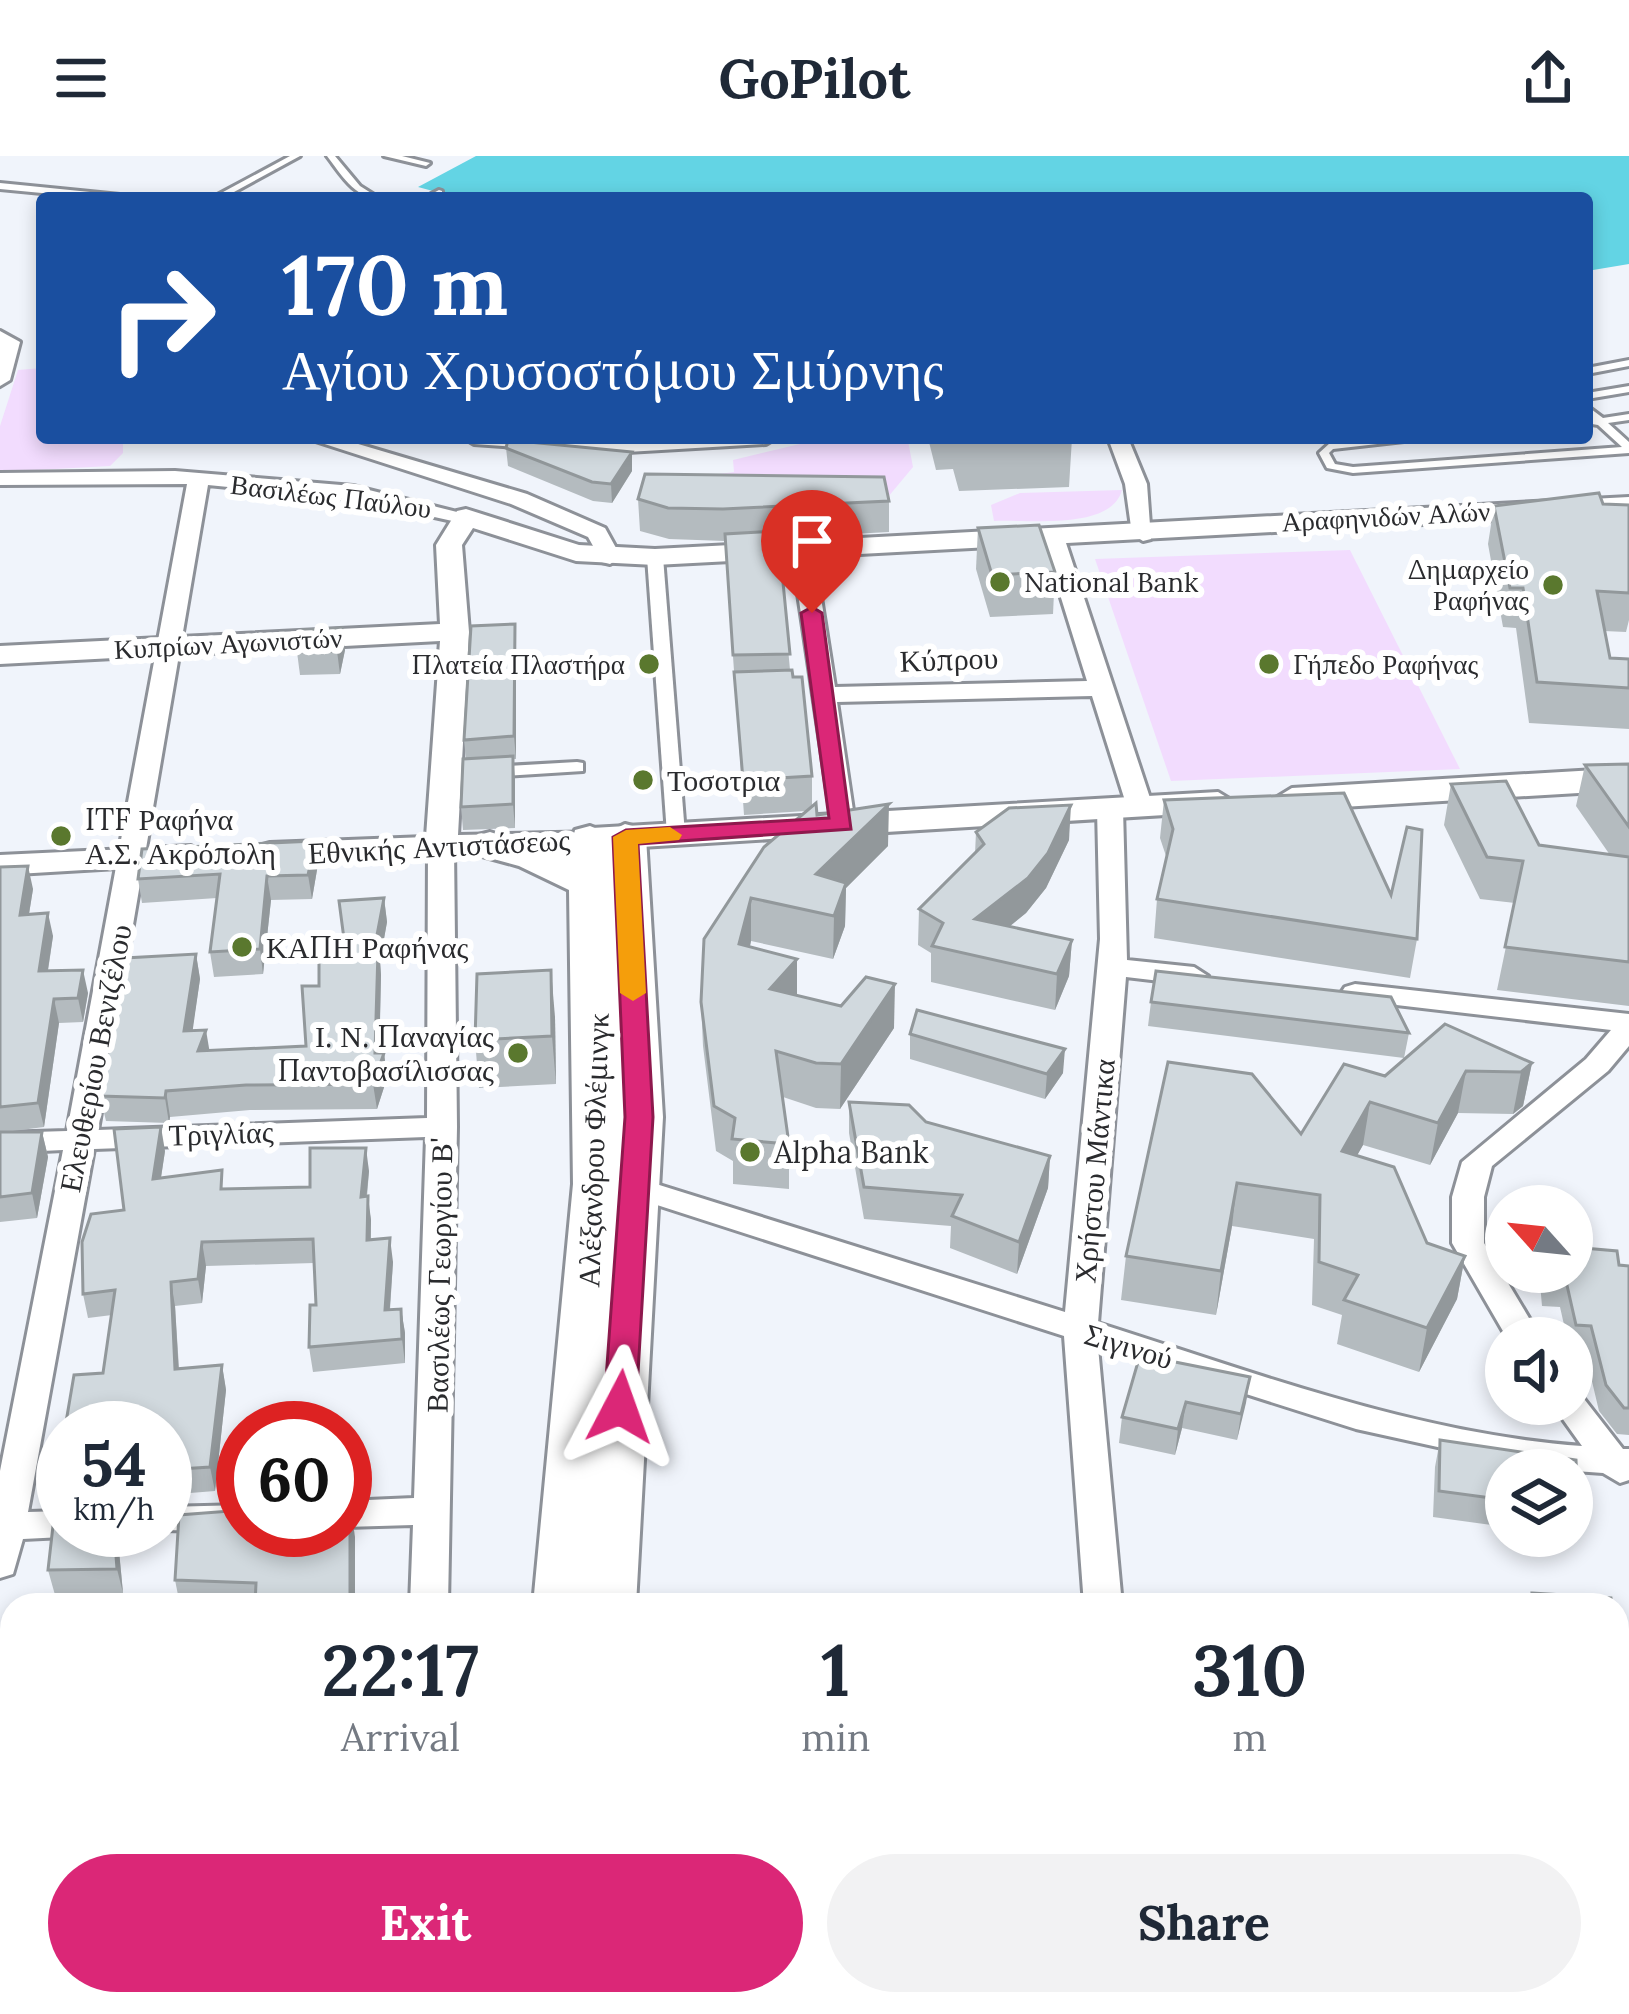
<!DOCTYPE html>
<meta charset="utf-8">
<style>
body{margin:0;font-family:Lora,serif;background:#f2f2f3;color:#1f2937;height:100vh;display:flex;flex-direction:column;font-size:45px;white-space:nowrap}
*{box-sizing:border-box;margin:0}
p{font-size:39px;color:#747a83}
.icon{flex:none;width:66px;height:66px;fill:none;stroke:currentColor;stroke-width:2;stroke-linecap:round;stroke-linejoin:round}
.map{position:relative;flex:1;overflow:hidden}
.side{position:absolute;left:0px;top:1437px;width:1629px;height:423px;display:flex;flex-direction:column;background:#fff;border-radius:36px 36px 0 0;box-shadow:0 6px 18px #0003}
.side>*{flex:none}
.banner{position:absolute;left:36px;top:36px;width:1557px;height:252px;border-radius:12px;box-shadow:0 6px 18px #0003;background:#1a4fa0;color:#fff;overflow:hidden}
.needle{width:78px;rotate:297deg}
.buttons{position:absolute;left:1485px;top:1029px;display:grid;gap:24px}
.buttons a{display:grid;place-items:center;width:108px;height:108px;border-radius:50%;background:#fff;box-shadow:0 6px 18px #0003;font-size:60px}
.speed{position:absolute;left:36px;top:1245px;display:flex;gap:24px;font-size:60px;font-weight:700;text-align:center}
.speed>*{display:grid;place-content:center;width:156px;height:156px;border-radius:50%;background:#fff;box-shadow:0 6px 18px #0003;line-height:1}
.speed small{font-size:30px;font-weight:400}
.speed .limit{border:18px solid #d22;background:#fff;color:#111}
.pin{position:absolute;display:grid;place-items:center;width:102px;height:102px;color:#fff;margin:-123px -51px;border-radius:50% 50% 50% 0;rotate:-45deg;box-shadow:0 0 12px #0007}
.pin .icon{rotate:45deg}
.me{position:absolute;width:132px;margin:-66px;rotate:4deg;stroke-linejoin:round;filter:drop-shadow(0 0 9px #0008)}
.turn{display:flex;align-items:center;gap:42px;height:252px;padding:0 48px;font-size:54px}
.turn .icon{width:156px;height:156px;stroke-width:2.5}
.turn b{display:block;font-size:84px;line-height:102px}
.eta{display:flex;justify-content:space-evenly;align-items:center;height:204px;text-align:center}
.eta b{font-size:72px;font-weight:800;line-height:84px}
.primary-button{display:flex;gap:24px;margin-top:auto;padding:24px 48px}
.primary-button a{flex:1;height:138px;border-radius:72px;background:#db2777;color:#fff;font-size:48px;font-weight:800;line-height:138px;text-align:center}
.primary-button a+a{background:#f2f2f3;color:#1f2937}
header{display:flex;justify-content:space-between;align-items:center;height:156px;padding:0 48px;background:#fff;font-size:54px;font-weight:800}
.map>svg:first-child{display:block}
</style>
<header><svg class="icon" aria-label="menu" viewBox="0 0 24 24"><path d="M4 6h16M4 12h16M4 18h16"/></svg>GoPilot<svg class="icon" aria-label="share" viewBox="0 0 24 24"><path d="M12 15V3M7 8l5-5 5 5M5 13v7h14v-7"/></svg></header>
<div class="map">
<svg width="1629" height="1858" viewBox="0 0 1629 1858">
<rect width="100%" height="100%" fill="#f0f4fb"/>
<!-- green -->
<g fill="#f2dcfe">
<polygon points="42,212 42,282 123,282 123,297 110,310 0,316 0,270 18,214"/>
<polygon points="825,282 977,282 908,285 913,311 888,341 661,326 734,316 733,304"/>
<path d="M1122 334C1111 375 1028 363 994 365L991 349 1020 337Z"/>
<polygon points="1350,394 1460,613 1171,625 1095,403"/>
</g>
<!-- water -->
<polygon fill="#63d4e4" points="476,0 1629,0 1629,108 1587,115 1587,42 459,42 418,31"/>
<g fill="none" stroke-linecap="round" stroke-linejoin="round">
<defs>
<g id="service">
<polygon points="290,0 300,0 223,42 212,42"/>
<path d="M327 0H335L360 30 379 42C354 42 341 18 327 0Z"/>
<polygon points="384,0 402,0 430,7 426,10"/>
<polygon points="0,27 120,39 124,42 94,42 0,33"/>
<polygon points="439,34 442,35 442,39 435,42 424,42"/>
<polygon points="1629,204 1629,210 1587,218 1587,212"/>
<polygon points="1629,230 1629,236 1587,243 1587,237"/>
<polygon points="1587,250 1603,262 1629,258 1629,264 1608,267 1629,286 1629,297 1353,317 1327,312 1319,297 1330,287 1375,282 1409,282 1404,285 1333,293 1329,297 1335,308 1353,311 1622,291 1598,269 1592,268 1593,264 1587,259"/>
</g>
<g id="pedestrian">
<polygon points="655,396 663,401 685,678 676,684 667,678 647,401"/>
<polygon points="577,606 583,607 583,615 488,621 479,616 488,611"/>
</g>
<g id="minor">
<polygon points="0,175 20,186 10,224 0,230"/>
<polygon points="306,282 338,282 527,338 605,372 621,401 610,408 602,406 588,381 511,348"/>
<polygon points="464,282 776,282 766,288 610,297 474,288"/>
<polygon points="1108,282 1128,282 1147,328 1151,383 1143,385 1132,378 1125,328"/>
<polygon points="175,315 353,330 477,361 466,368 353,343 208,329 98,974 427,962 428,691 441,683 450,685 454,691 457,971 448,1449 410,1449 413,1369 345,1371 345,1345 414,1342 426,981 94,993 28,1356 63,1355 63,1374 78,1374 63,1381 23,1383 13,1418 0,1422 0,1315 63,994 0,997 0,977 67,975 187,328 0,329 0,317"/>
<polygon points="1054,377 1065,384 1153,651 1149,657 1140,659 1127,651 1092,540 837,546 855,668 842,676 833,674 792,397 795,392 811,392 814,397 835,531 1087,525 1043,384"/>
<path d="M1110 645 1123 653 1127 804 1194 811 1208 820 1194 829 1126 821 1098 1167C1256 1217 1416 1278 1582 1290L1552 1248H1572V1237L1581 1239 1623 1293H1629V1324L1620 1327 1603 1317 1533 1312 1356 1273 1098 1191 1122 1449H1084L1064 1180 626 1039 621 1032 637 1022 1065 1156 1100 783 1097 653Z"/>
<polygon points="1355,828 1629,858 1629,890 1608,915 1492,1010 1484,1041 1484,1087 1541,1182 1507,1182 1452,1087 1452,1041 1462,1006 1586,903 1611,874 1345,843 1341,837 1345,831"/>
<polygon points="243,1349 243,1374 248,1374 243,1375 154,1374 165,1374 165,1351"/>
<rect x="382" y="1848" width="44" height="10"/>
<polygon points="705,1848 751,1848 746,1858 700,1858"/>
<polygon points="861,1848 929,1848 934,1858 866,1858"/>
<polygon points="1115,1848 1159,1848 1160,1858 1116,1858"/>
</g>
<g id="tertiary">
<polygon points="1629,341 1629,357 655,409 576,405 473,372 462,389 469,476 458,679 601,676 606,683 590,693 259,704 254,697 259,690 270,687 426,681 440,485 0,508 0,490 440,468 436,389 457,355 466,353 579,389 655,393"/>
<polygon points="191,690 207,700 202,707 0,719 0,699"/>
</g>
<g id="secondary">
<polygon points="1629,612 1629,634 1292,654 1274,643 1292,632"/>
<polygon points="1218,636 1236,647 1231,655 592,694 573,683 592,672"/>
</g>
<g id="primary">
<polygon points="625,668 640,672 646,681 663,961 636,1449 533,1449 573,1028 569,734 519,710 475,698 469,689 475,680 490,676 569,701 575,674 590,670 607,677"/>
<polygon points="496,1848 614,1848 614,1858 494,1858"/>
</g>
</defs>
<!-- service casing -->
<use href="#service" stroke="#8d9198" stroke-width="6"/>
<!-- pedestrian casing -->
<use href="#pedestrian" stroke="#8d9198" stroke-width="6"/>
<!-- minor casing -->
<use href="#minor" stroke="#8d9198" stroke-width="6"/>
<!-- tertiary casing -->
<use href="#tertiary" stroke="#8d9198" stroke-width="6"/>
<!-- secondary casing -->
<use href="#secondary" stroke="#8d9198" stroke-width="6"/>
<!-- primary casing -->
<use href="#primary" stroke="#8d9198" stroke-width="6"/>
<!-- service -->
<use href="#service" fill="#fff" fill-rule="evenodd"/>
<!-- pedestrian -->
<use href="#pedestrian" fill="#fff" fill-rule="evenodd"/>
<!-- minor -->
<use href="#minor" fill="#fff" fill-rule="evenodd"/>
<!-- tertiary -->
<use href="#tertiary" fill="#fff" fill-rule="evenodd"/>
<!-- secondary -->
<use href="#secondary" fill="#fff" fill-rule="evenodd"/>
<!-- primary -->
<use href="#primary" fill="#fff" fill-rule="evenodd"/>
</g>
<!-- wall -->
<g fill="#b4bbbf">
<polygon points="928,282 1072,282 1069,331 959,335 953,313 936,314"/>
<polygon points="506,292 632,296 632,315 612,347 593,345 508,310"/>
<polygon points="638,343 889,345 889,376 778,382 790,514 812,620 812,650 817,659 888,690 846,732 845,770 833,803 751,785 750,791 797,803 797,839 894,872 840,953 816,952 783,941 789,988 789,1033 733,1028 733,1005 716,995 703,890 701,846 704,783 806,655 744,659 725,385 669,383 640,375"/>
<polygon points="1603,348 1629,349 1629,464 1626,476 1604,475 1610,502 1629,503 1629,573 1529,567 1516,472 1503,471 1488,388 1494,350"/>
<polygon points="978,372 1055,416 1053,458 990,461 976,413"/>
<polygon points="515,468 516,491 516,603 513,603 515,672 463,674 461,651 466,603 464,584"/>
<polygon points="345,494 340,518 300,519 297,496"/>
<polygon points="1629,608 1629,850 1497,834 1515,747 1480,743 1444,669 1451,628 1539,689 1610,699 1576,650 1585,609"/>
<polygon points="1164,644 1391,739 1417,783 1410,822 1154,782 1157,743 1167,703 1160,682"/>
<polygon points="976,676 1069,684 1046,732 1026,757 1009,771 1072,784 1069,820 1055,854 931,826 931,797 918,789 919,753 975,698"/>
<polygon points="315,685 318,708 312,743 271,744 263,818 214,821 210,796 217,742 142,747 138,723"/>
<polygon points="0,711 33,733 29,758 53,780 48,815 88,837 83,866 59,867 44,971 5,976 42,976 48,1001 37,1062 0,1066"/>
<polygon points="384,742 387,766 380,805 381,819 379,897 384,897 387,922 377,953 250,954 170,961 169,967 106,965 100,940 196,798 200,823 192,875 210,894 306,890 319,830 346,798"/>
<polygon points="1151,846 1409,877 1404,902 1148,870"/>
<polygon points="555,861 556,928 479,932 475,884"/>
<polygon points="910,878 1063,917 1045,943 910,903"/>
<polygon points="1532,907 1523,950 1513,958 1458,957 1430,1009 1363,989 1357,999 1427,1087 1465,1100 1457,1143 1419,1216 1337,1188 1342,1159 1312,1149 1314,1083 1232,1070 1216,1159 1121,1144 1126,1100 1385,920"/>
<polygon points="849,946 1050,1000 1048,1032 1017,1118 950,1092 951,1070 864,1063 849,977"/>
<polygon points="165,995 161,1022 225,1033 310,1031 369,1015 367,1041 371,1064 371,1083 393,1106 390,1154 401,1153 405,1177 405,1207 313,1216 309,1191 316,1149 314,1107 206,1110 202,1147 175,1150 179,1212 222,1209 226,1234 215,1335 165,1339 165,1272 103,1217 112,1159 88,1162 83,1138 124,1054"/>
<polygon points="1619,1109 1629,1110 1629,1279 1617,1278 1599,1255 1585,1196 1572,1195 1572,1182 1567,1182 1560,1151 1542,1150 1539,1116 1572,1116"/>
<polygon points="1250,1221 1237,1284 1182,1272 1175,1299 1119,1287 1122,1261"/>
<polygon points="1440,1284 1576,1304 1578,1355 1572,1378 1572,1314 1506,1314 1506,1371 1433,1361 1435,1311"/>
<polygon points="117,1374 123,1437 55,1439 48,1414"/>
<polygon points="355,1381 355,1449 180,1449 175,1424"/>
<polygon points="1617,1475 1629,1539 1629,1631 1623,1652 1617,1650"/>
<polygon points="1621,1747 1629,1858 1424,1858 1414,1852 1415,1848 1617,1848"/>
<polygon points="249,1848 283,1848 250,1854"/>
</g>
<!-- shaded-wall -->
<g fill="#92989b">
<polygon points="632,296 632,315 612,347 611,328"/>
<polygon points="515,468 516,491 516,603 514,580"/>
<polygon points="342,472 345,494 340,518 337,495"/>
<polygon points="513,600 515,623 515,672 513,648"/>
<polygon points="889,648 888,690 846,732 845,770 833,803 834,760 816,718"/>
<polygon points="1071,649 1069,684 1046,732 1026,757 974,799 975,763"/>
<polygon points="315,685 318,708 312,743 308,719"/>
<polygon points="28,710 33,733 25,782 20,759"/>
<polygon points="267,720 271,744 263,818 260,793"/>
<polygon points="384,742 387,766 380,805 381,819 379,913 384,897 387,922 377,953 373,928 375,897 374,795"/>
<polygon points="751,742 751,785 740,831 739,788"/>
<polygon points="48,757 53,780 44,839 39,815"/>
<polygon points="1072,784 1069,820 1055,854 1057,818"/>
<polygon points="196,798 200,823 189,900 184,875"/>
<polygon points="797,803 797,847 770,833"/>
<polygon points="83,814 88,837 83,866 78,842"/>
<polygon points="551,814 555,861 556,928 552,880"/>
<polygon points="895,828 894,872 840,953 841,908"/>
<polygon points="54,843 59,867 44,971 38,947"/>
<polygon points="206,874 210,898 198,895"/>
<polygon points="1065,893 1063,917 1045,943 1047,918"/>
<polygon points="1532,907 1523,950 1513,958 1521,916"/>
<polygon points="1466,915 1458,957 1430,1009 1438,967"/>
<polygon points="166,935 170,961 169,967 165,942"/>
<polygon points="1370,946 1363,989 1336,1037 1342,995"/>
<polygon points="161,971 165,995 157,1047 153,1023"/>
<polygon points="42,976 48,1001 37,1062 32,1037"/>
<polygon points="366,992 369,1015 364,1065 361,1041"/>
<polygon points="1050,1000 1048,1032 1017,1118 1019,1086"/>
<polygon points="1237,1027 1232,1070 1216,1159 1221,1115"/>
<polygon points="368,1040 371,1064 370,1108 367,1084"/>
<polygon points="390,1082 393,1106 388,1178 385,1154"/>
<polygon points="202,1086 206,1110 202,1147 198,1123"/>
<polygon points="1465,1100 1457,1143 1419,1216 1427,1172"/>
<polygon points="171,1126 175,1150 180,1237 175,1213"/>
<polygon points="401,1153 405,1177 405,1207 402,1183"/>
<polygon points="222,1209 226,1234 215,1335 210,1311"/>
<polygon points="1250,1221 1246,1247 1237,1284 1241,1258"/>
<polygon points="1186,1246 1182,1272 1175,1299 1178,1273"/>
<polygon points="350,1346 355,1381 355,1449 350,1449"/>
<polygon points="114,1374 117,1374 123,1437 117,1413"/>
</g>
<!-- building -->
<g fill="#d1d9de" stroke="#92989b" stroke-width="3">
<polygon points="508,284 632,296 611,328 592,326 506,292"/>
<polygon points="645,318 884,321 889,345 723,353 668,352 638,343"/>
<polygon points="1599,337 1603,348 1629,349 1629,437 1597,435 1610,502 1629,503 1629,532 1537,526 1523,432 1510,432 1494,350"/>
<polygon points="1039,369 1055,416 992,419 978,372"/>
<polygon points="778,375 790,498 733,499 725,378"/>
<polygon points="515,468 514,580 464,584 471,470"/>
<polygon points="342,472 337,495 297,496 302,474"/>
<polygon points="792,514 793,521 802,521 812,620 743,624 734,516"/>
<polygon points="513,600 513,648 461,651 463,603"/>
<polygon points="1629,608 1629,671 1585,609"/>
<polygon points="1506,625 1539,689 1629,701 1629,806 1505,791 1523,705 1487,701 1451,628"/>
<polygon points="1344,637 1391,739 1407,671 1422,674 1417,783 1157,743 1173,673 1164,644"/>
<polygon points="816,647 817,659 889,648 816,718 846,727 834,760 751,742 739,788 797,803 770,833 841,850 866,821 895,828 841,908 816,907 776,895 789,988 732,983 735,962 714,950 701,846 704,783 764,691"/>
<polygon points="1071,649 1048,697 1028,722 975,763 1072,784 1057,818 932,790 943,767 919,753 984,688 976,676 1009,652"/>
<polygon points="315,685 308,719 267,720 260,793 210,796 220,718 138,723 142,693"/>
<polygon points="28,710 20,759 48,757 39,815 83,814 78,842 54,843 38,947 0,951 0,711"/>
<polygon points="384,742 374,795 378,795 375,897 384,897 373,928 246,929 166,935 165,942 100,940 125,802 196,798 184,875 206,874 198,895 306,890 302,830 319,830 319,800 346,798 339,745"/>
<polygon points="551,814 552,880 475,884 477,818"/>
<polygon points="1156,815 1391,841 1409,877 1151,846"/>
<polygon points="917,854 1065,893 1047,918 910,878"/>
<polygon points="1445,868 1532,907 1521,916 1466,915 1438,967 1370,946 1342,995 1394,1011 1427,1087 1465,1100 1427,1172 1344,1144 1358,1119 1319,1106 1320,1039 1237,1027 1221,1115 1126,1100 1168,906 1252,918 1301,978 1344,908 1385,920"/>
<polygon points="849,946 909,949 926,966 1050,1000 1019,1086 952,1060 962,1039 864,1031"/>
<polygon points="161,971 153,1023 222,1014 221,1033 310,1031 310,992 366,992 361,1041 368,1040 367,1084 390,1082 385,1154 401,1153 402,1183 309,1191 310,1149 316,1149 313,1083 202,1086 198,1123 171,1126 175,1213 222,1209 210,1311 165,1314 165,1272 65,1272 74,1219 103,1217 115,1134 83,1138 82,1086 91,1058 124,1054 114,973"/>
<polygon points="0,976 42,976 32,1037 0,1041"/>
<polygon points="1572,1091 1617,1095 1619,1109 1629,1110 1629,1252 1624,1252 1606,1229 1591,1170 1576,1169 1566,1125 1548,1124 1547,1116 1572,1116"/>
<polygon points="1140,1199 1250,1221 1241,1258 1186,1246 1178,1273 1122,1261"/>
<polygon points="63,1283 63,1346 56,1322"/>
<polygon points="1440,1284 1576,1304 1578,1355 1572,1354 1572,1314 1506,1314 1506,1344 1439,1335"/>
<polygon points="350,1346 350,1449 255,1449 256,1427 175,1424 179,1359 243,1354 243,1374 345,1374 345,1347"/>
<polygon points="63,1357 63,1374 114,1374 117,1413 48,1414 54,1361"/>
<polygon points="1532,1437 1611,1442 1612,1449 1533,1449"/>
<polygon points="1617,1475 1629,1539 1629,1625 1617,1621"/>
<polygon points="1617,1668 1629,1672 1629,1711 1621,1747 1629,1752 1629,1858 1515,1858 1499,1848 1617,1848"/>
</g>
<!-- route -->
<polygon fill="#db2777" stroke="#8e194d" stroke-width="3" points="812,451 822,457 851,673 638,688 653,961 636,1251 620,1262 604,1251 625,961 613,681 626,674 829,662 801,457"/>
<!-- slow -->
<polygon fill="#f59e0b" points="670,671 682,679 679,684 638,688 646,837 633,845 620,837 613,681 626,674"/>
<!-- markers -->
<g fill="#5a782e" stroke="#fff" stroke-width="4.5">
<circle cx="1000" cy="426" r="12"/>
<circle cx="1553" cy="429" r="12"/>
<circle cx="649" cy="508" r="12"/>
<circle cx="1269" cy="508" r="12"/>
<circle cx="643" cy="624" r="12"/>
<circle cx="61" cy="680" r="12"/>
<circle cx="242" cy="791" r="12"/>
<circle cx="518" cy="897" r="12"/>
<circle cx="750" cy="996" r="12"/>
</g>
<g text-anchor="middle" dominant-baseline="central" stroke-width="12" stroke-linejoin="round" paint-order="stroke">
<!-- far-street labels -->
<g font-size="27" fill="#2a2b2e" stroke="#fff">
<text transform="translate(331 340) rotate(7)">Βασιλέως Παύλου</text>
<text transform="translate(1386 360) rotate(-3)">Αραφηνιδών Αλών</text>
<text transform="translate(228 487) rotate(-3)">Κυπρίων Αγωνιστών</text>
</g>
<!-- far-poi labels -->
<g font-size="27" fill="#2a2b2e" stroke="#fff" text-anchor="end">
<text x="1529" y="413">Δημαρχείο<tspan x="1529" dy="31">Ραφήνας</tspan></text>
<text x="1024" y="426" text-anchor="start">National Bank</text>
<text x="625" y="508">Πλατεία Πλαστήρα</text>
<text x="1293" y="508" text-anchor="start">Γήπεδο Ραφήνας</text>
</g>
<!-- street labels -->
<g font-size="30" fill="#2a2b2e" stroke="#fff">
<text transform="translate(949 503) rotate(-2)">Κύπρου</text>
<text transform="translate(439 690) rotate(-3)">Εθνικής Αντιστάσεως</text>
<text transform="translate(95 902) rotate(-79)">Ελευθερίου Βενιζέλου</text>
<text transform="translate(221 977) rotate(-2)">Τριγλίας</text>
<text transform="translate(593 994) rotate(-88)">Αλέξανδρου Φλέμινγκ</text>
<text transform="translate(1094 1015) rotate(-85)">Χρήστου Μάντικα</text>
<text transform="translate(439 1119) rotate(-89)">Βασιλέως Γεωργίου Β'</text>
<text transform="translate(1129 1190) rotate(17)">Σιγινού</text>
</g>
<!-- poi labels -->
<g font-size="30" fill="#2a2b2e" stroke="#fff" text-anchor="start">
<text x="667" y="624">Τοσοτρια</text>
<text x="85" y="663">ITF Ραφήνα<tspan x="85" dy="34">Α.Σ. Ακρόπολη</tspan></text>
<text x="266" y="791">ΚΑΠΗ Ραφήνας</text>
<text x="494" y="880" text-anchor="end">Ι. Ν. Παναγίας<tspan x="494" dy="34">Παντοβασίλισσας</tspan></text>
<text x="774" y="996">Alpha Bank</text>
</g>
</g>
</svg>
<div class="buttons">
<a><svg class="needle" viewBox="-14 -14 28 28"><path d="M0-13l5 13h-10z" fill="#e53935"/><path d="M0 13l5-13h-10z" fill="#747a83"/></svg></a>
<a><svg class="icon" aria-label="sound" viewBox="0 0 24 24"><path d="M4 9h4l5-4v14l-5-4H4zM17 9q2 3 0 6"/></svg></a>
<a><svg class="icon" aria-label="layers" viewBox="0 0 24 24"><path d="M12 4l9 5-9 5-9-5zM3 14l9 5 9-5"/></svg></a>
</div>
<div class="speed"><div>54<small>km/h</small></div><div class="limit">60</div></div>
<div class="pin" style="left:812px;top:457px;background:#d93025"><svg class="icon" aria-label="arrive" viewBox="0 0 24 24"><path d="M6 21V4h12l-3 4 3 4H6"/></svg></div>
<svg class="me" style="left:620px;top:1251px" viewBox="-20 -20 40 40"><path d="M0-17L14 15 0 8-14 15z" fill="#db2777" stroke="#fff" stroke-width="4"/></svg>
<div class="banner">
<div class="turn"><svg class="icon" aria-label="right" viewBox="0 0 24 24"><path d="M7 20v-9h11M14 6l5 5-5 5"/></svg><div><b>170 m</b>Αγίου Χρυσοστόμου Σμύρνης</div></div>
</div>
<section class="side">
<div class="eta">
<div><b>22:17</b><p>Arrival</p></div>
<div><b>1</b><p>min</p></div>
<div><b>310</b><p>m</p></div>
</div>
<div class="primary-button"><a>Exit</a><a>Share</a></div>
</section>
</div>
